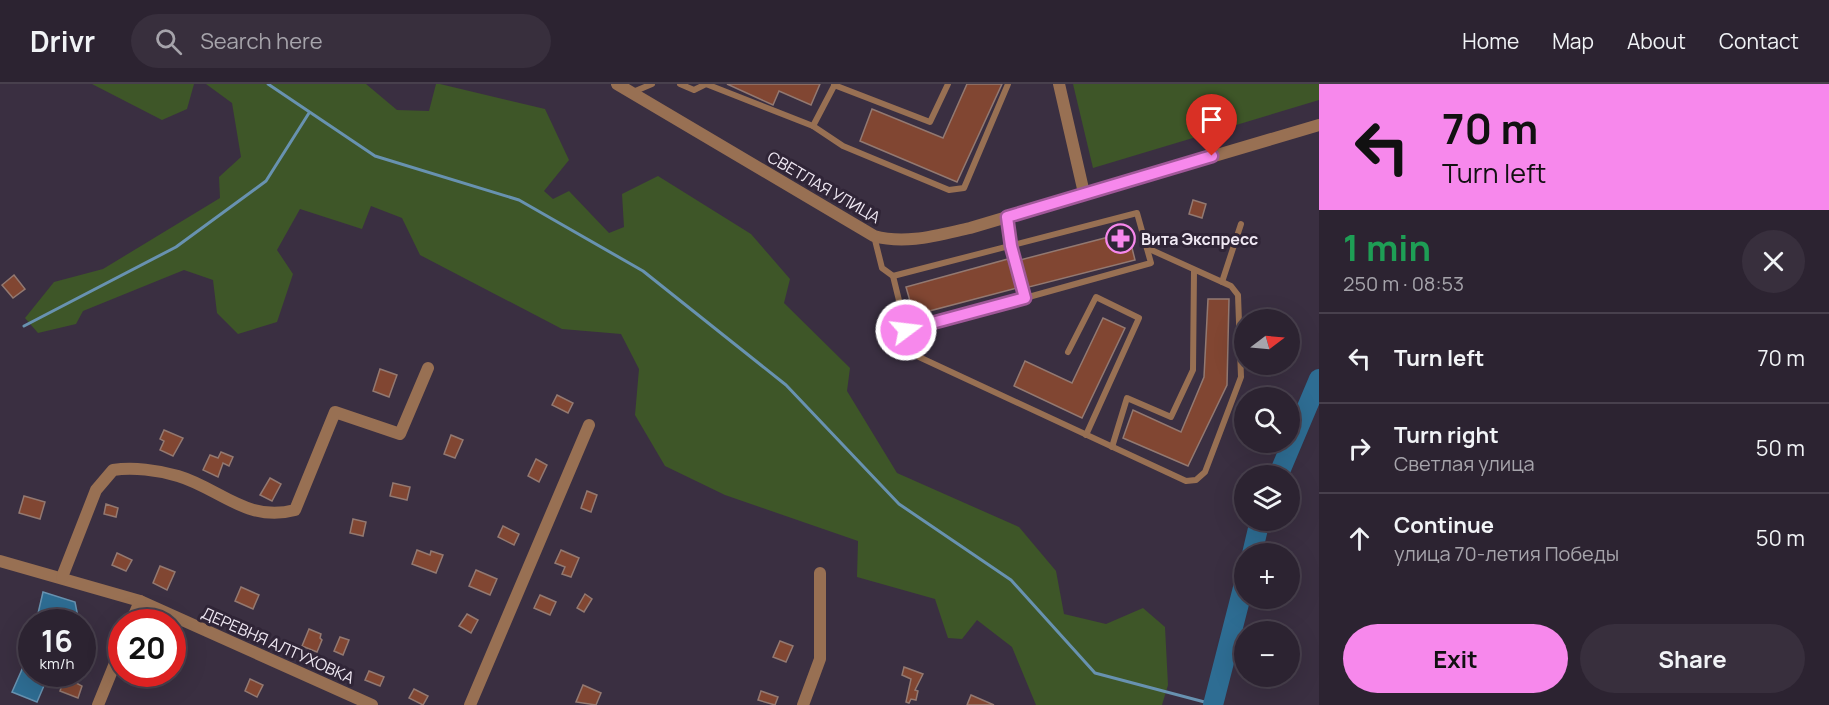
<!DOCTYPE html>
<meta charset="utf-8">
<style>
body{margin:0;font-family:Manrope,sans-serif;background:#382f3d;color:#f1f3f6;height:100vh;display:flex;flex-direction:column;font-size:22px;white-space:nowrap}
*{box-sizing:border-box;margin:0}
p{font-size:20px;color:#a6a4ab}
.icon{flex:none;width:33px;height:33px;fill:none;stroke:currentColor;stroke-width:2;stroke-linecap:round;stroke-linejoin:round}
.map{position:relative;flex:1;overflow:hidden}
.details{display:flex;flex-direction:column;background:#2c2331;width:510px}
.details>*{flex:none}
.guide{background:#f788ec;color:#111;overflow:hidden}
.needle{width:39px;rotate:74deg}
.controls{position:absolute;left:1234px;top:225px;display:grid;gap:12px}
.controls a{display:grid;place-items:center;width:66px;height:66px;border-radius:50%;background:#2c2331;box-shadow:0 6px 24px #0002,0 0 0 2px #48404d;font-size:30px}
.speed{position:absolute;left:18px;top:525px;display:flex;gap:12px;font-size:30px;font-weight:700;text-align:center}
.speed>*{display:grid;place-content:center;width:78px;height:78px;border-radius:50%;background:#2c2331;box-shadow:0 6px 24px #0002,0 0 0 2px #48404d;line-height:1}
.speed small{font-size:15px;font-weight:400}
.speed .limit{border:9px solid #d22;background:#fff;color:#111}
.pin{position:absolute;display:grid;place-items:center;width:51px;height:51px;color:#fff;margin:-62px -26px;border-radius:50% 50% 50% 0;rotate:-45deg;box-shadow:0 0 6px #0007}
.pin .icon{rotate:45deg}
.me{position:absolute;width:66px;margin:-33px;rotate:75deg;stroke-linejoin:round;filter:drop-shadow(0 0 4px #0008)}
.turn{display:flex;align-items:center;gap:21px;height:126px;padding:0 24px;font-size:27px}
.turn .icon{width:78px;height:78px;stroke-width:2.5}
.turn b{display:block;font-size:42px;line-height:51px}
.round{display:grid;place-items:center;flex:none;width:63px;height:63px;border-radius:32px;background:#382f3d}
.headline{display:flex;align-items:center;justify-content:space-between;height:102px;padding:0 24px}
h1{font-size:36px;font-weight:700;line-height:45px;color:#1e9e55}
.primary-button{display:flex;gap:12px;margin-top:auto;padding:12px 24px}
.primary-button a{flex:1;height:69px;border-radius:36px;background:#f788ec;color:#111;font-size:24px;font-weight:700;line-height:69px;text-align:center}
.primary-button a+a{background:#382f3d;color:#f1f3f6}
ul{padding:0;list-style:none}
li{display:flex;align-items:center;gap:18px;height:90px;padding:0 24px;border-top:2px solid #48404d}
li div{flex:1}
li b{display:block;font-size:22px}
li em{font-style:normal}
header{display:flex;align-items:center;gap:36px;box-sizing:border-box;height:84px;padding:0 30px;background:#2c2331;border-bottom:2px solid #48404d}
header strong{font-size:28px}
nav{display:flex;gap:33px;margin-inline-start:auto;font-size:21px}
.search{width:420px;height:54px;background:#382f3d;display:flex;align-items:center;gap:15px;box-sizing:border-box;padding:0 21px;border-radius:33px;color:#a6a4ab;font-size:22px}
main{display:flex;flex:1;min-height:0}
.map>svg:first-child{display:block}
</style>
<header>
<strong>Drivr</strong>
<div class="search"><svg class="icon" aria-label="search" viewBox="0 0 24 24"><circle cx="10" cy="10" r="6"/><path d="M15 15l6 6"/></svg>Search here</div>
<nav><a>Home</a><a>Map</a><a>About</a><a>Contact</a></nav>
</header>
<main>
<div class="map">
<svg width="1319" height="621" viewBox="0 0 1319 621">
<rect width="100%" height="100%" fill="#3a2f41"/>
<!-- green -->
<g fill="#3e5628">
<polygon points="92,0 194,0 187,25 162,36"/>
<polygon points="206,0 366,0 397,26 429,27 436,0 440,0 545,25 569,76 544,107 553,115 569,107 609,149 624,143 622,110 658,92 751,150 790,195 784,219 850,284 847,307 897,389 1019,443 1056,487 1064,530 1106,540 1143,524 1165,543 1168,601 1162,621 1036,621 1012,563 977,536 962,555 948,554 935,515 857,493 858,457 725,411 665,382 635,331 639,285 621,250 562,245 420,171 402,134 371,122 362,145 300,125 277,166 293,190 277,238 238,250 217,229 213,196 184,186 83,227 76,240 38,249 25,234 54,198 103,185 220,114 219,93 241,73 232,19"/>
<polygon points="1073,0 1319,0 1319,16 1093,84"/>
</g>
<!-- water -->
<g fill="#2e6d93" stroke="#6892b0" stroke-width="1.5">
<polygon points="43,508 75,518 79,538 36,538"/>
<polygon points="24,581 31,583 32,590 49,590 37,618 12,608"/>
</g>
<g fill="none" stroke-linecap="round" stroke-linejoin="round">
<!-- stream -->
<g stroke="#6892b0" stroke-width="3">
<polyline points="268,0 375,72 519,116 643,187 786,301 899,420 1011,496 1095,589 1212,620"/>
<polyline points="24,242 176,163 266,97 309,29"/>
</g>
<!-- river -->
<g stroke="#2e6d93" stroke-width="20">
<polyline points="1278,392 1319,295"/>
<polyline points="1252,470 1260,436"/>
<polyline points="1213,621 1245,496"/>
</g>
</g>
<!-- building -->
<g fill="#814632" stroke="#937971" stroke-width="1.5">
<polygon points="727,0 820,0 811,21 779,7 773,21"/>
<polygon points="967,0 1002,0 957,98 860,57 872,25 943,54"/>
<polygon points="1193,116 1206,120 1202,134 1189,130"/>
<polygon points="1128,148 1135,176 1029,203 1027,201 1020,176"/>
<polygon points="1008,175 1017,204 914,231 906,203"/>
<polygon points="14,191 25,205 13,214 2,201"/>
<polygon points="1208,215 1229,215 1227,301 1188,382 1123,354 1133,326 1181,348 1204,293"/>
<polygon points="1103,234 1125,244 1082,334 1014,302 1025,277 1072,299"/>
<polygon points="380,285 397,291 389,313 373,307"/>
<polygon points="557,311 573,319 568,329 552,321"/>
<polygon points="164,346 183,354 173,372 160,366 164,357 160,355"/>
<polygon points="451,351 463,356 455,374 444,370"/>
<polygon points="221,368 233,373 229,382 223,379 218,393 203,386 210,371 218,374"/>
<polygon points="536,375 547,381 539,398 528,392"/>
<polygon points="270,394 281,400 272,417 260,411"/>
<polygon points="393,399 410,403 407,416 390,412"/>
<polygon points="587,407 597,411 591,428 581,424"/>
<polygon points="24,412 45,418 40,435 19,429"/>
<polygon points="106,420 118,424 116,433 104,430"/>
<polygon points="353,435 366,438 363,452 350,449"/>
<polygon points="503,442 519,450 514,461 498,453"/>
<polygon points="417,466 430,471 431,467 443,471 436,489 412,480"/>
<polygon points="561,466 579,474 571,493 562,490 565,483 555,479"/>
<polygon points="117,469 132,476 126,487 112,481"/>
<polygon points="160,482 175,488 167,506 153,499"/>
<polygon points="476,486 497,495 490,511 469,502"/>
<polygon points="241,503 259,511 253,525 235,517"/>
<polygon points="585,510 592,515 584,528 577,524"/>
<polygon points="540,511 556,518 550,531 534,524"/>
<polygon points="467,530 478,536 471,549 459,542"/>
<polygon points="309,545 321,550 320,554 322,556 317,568 302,562"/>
<polygon points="340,553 349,556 343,571 334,567"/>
<polygon points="780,557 793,562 786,578 773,573"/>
<polygon points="904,583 923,590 915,606 918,607 916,616 911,615 909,619 906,618 911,595 902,591"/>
<polygon points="369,587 384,593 380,602 365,596"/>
<polygon points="65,593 82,602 78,614 60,607"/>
<polygon points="250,595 263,601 257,613 245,607"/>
<polygon points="583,601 601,609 596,621 576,618"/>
<polygon points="414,605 428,612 423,621 409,614"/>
<polygon points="761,607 778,613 775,621 758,616"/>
<polygon points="971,611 994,621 967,621"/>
</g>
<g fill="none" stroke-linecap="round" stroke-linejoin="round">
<!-- lane -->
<g stroke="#987053" stroke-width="6">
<polyline points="680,0 694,6 706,0 813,42 835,0"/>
<polyline points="834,1 930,38 948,0"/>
<polyline points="633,8 652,0"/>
<polyline points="813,42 843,62 949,106 964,104 1008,0"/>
<polyline points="1007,133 1011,161 1025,214 1151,179 1137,129 893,192 906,245 1025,214"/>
<polyline points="874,152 882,184 893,192"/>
<polyline points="1222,198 1241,140"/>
<polyline points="906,245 919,273 1186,397 1196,396 1205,388 1241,293 1238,211 1231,202 1147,164"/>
<polyline points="1068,268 1096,213 1139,234 1086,351"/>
<polyline points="1112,363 1127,314 1171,333 1193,286 1194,186"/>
</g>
<!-- street -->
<g stroke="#987053" stroke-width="12">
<path d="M617 0 874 152C906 161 938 151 970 144L1319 41"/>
<polyline points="1059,0 1084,109"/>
<polyline points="0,477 140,517 372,621"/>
<path d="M62 493 96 406 113 386C133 383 158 386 178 392 219 404 247 439 295 426L335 328 400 350 428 284"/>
<polyline points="131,538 140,517"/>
<polyline points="98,621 122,562"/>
<polyline points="470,621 589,341"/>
<polyline points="803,621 820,575 820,489"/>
</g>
</g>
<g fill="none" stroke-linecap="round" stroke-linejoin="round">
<defs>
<polyline id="route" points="906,246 1025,214 1011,162 1007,133 1212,72"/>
</defs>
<!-- route casing -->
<use href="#route" stroke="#a15899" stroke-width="15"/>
<!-- route -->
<use href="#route" stroke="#f788ec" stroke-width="10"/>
</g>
<!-- icons -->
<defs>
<symbol id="pharmacy-ring" viewBox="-11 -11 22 22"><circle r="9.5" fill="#302537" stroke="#f788ec" stroke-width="1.5"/><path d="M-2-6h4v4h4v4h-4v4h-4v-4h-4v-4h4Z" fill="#f788ec"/></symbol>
</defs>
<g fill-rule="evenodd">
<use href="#pharmacy-ring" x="1104" y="138" width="33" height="33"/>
</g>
<g text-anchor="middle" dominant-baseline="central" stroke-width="6" stroke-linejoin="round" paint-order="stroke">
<!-- street labels -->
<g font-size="16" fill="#efe8f3" stroke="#302537">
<text transform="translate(824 103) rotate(30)">СВЕТЛАЯ УЛИЦА</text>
<text transform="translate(278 561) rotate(24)">ДЕРЕВНЯ АЛТУХОВКА</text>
</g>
<!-- poi labels -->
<g font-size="16" font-weight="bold" fill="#efe8f3" stroke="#302537" text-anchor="start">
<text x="1141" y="155">Вита Экспресс</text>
</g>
</g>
</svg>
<div class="controls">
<a><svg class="needle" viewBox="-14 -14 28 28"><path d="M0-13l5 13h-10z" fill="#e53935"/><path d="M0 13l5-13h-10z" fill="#a6a4ab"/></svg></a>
<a><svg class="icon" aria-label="search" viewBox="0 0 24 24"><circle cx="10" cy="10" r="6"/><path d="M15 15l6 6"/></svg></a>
<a><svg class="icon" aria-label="layers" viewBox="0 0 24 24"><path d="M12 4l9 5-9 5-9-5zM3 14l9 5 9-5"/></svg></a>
<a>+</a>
<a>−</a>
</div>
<div class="speed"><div>16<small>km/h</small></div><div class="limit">20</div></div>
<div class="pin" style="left:1212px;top:72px;background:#d93025"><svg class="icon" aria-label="arrive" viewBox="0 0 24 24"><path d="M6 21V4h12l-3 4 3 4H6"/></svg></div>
<svg class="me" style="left:906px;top:246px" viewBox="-20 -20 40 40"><circle r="17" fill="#f788ec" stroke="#fff" stroke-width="3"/><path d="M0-11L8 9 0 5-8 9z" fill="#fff"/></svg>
</div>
<section class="details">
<div class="guide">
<div class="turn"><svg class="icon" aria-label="left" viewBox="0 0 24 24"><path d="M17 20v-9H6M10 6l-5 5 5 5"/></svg><div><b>70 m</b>Turn left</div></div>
</div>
<div class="headline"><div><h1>1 min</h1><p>250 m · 08:53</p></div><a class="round"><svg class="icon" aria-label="close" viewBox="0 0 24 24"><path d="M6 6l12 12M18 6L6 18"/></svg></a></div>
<ul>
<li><svg class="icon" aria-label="left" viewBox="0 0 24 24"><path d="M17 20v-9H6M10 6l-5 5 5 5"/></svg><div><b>Turn left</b></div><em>70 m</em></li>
<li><svg class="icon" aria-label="right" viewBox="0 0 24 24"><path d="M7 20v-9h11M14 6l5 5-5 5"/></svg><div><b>Turn right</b><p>Светлая улица</p></div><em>50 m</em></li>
<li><svg class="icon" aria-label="ahead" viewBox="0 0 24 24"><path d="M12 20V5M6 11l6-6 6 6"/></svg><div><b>Continue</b><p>улица 70-летия Победы</p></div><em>50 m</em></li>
</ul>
<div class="primary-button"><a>Exit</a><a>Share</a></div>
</section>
</main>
